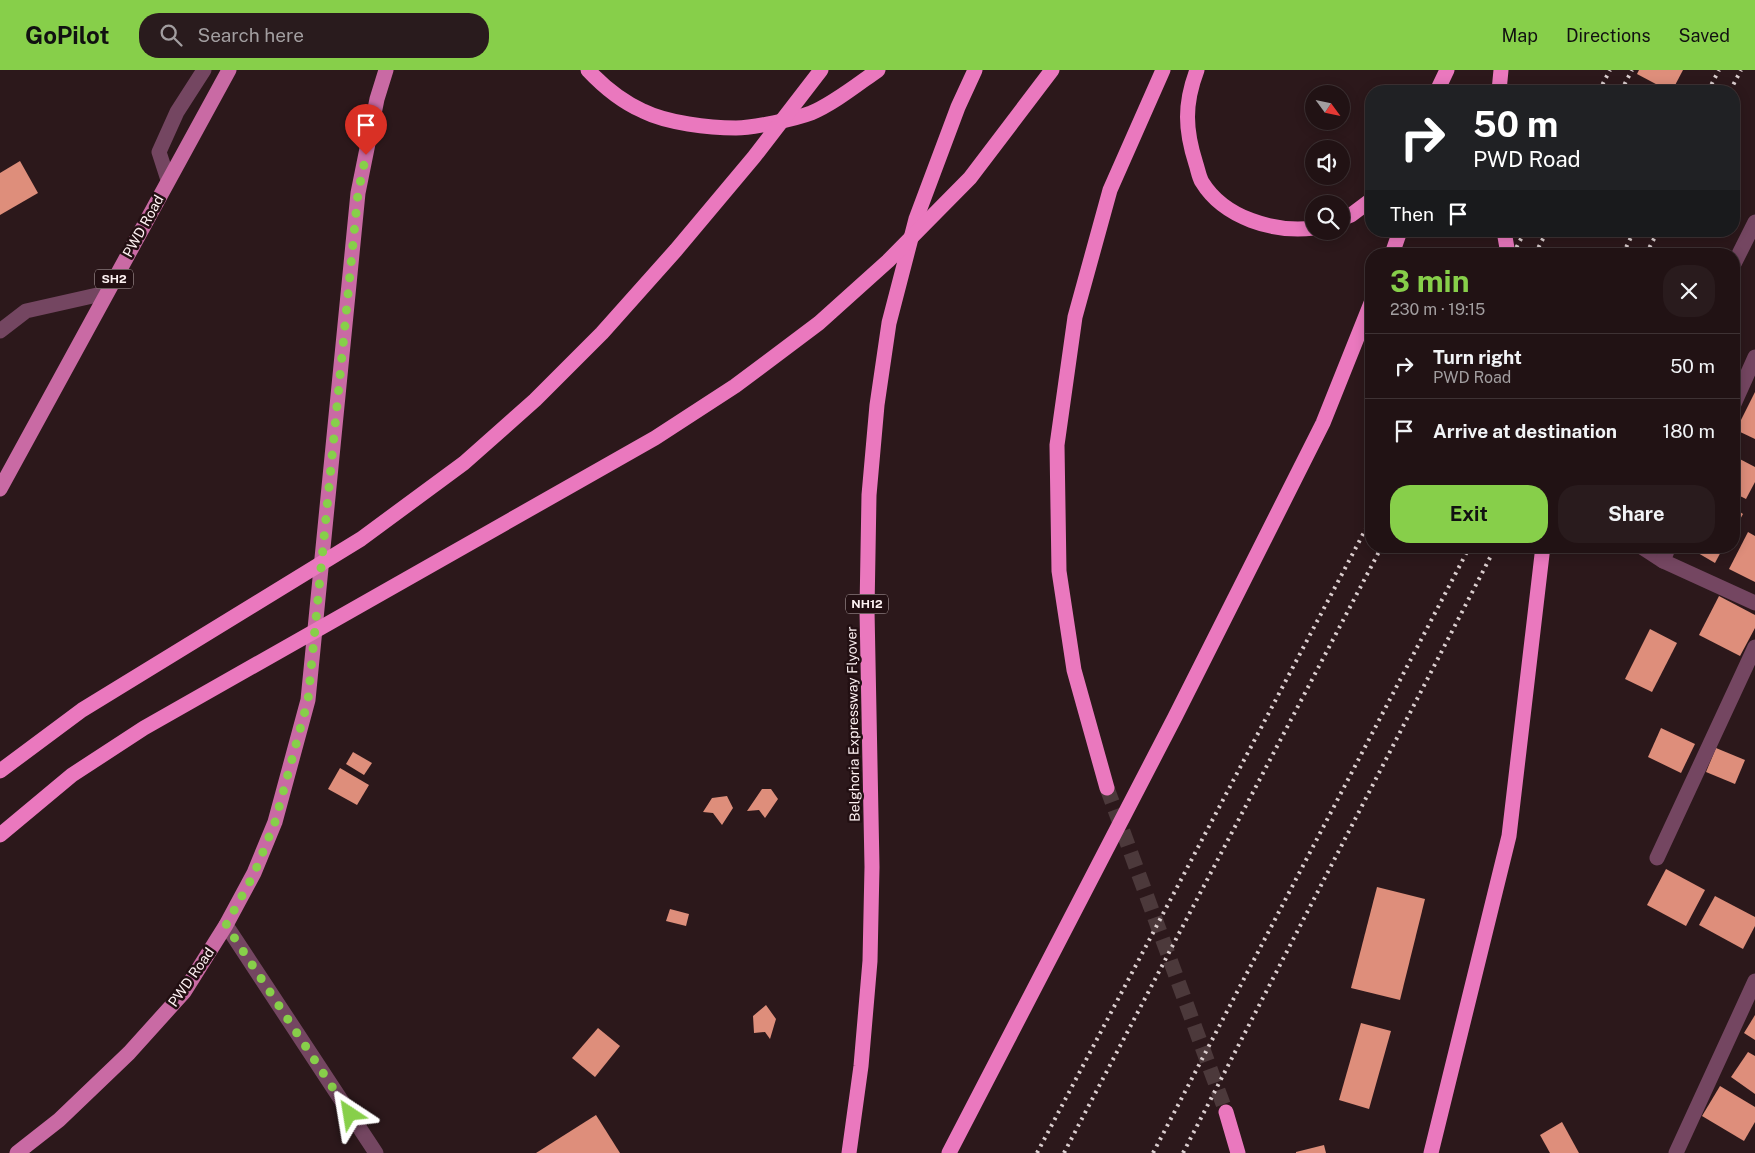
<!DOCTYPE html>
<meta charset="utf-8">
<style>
body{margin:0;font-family:"Public Sans",sans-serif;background:#291b1d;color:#f1f3f6;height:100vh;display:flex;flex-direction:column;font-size:19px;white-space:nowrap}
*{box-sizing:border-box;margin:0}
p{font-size:16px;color:#a29ea0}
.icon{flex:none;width:28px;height:28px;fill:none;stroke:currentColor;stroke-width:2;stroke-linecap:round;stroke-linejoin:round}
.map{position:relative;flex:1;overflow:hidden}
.drawer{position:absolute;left:1365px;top:178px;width:375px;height:305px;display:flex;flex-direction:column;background:#211214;border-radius:20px;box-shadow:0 2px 12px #0003,0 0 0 1px #3e3234}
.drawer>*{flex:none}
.hud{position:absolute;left:1365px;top:15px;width:375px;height:152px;border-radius:20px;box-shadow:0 2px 12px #0003,0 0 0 1px #3e3234;background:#202124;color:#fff;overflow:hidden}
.needle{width:32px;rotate:123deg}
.controls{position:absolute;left:1305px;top:15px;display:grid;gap:10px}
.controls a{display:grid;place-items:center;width:45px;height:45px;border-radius:50%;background:#211214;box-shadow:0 2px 12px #0003,0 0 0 1px #3e3234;font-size:25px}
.pin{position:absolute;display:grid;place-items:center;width:42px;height:42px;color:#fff;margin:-51px -21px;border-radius:50% 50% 50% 0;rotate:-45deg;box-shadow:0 0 5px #0007}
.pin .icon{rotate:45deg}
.me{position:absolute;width:55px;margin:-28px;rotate:327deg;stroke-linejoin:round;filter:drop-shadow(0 0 4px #0008)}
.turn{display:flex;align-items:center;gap:18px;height:105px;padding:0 25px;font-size:22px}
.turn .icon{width:65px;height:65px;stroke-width:2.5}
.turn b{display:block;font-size:35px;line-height:42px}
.then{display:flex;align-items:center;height:48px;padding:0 25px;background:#0003;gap:10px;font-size:19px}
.round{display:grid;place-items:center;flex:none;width:52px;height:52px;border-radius:20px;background:#291b1d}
.summary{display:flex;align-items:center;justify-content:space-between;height:85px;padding:0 25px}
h1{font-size:30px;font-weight:700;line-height:38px;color:#87cf4a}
.button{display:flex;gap:10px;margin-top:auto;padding:10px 25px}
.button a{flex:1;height:58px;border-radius:20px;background:#87cf4a;color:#111;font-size:20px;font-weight:700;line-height:58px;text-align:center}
.button a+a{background:#291b1d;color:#f1f3f6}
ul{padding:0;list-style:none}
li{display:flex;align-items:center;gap:15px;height:65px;padding:0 25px;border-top:1px solid #3e3234}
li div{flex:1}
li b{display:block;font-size:19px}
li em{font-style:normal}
header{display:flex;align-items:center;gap:30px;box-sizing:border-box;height:70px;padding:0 25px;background:#87cf4a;color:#111}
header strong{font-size:24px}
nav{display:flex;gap:28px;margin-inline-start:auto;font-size:18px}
.search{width:350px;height:45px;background:#291b1d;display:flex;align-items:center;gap:12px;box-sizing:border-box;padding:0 18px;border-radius:20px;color:#a29ea0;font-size:19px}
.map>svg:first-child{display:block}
</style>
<header>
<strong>GoPilot</strong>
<div class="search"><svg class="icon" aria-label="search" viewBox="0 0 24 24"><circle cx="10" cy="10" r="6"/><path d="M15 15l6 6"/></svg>Search here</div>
<nav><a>Map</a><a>Directions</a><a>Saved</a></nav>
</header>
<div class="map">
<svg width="1755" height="1083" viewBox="0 0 1755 1083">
<rect width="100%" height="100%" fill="#2c181b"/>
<!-- building -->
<g fill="#de8e7b">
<polygon points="1639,0 1683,0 1672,21 1669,21 1637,4"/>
<polygon points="20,91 38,123 0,145 0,103"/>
<polygon points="1755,322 1755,369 1736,360"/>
<polygon points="1734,386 1755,397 1755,412 1746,429 1734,423"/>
<polygon points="1734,438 1743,444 1734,460"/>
<polygon points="1748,462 1755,466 1755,512 1729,499"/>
<polygon points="1686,476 1724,476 1715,493"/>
<polygon points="1719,526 1755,545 1755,558 1740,586 1699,565"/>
<polygon points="1650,559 1677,573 1652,622 1625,609"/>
<polygon points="1661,658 1695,674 1681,703 1648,687"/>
<polygon points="1716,678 1745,690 1735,714 1706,702"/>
<polygon points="353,682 372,693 364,705 346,694"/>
<polygon points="340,698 369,715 357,735 328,719"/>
<polygon points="762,719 771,719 778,729 765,748 759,740 747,741"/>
<polygon points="727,726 733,738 722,755 713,743 703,742 712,728"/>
<polygon points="1666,799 1705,820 1686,856 1647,835"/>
<polygon points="1377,817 1425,829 1400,930 1351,918"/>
<polygon points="1715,826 1755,847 1755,856 1743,879 1699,855"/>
<polygon points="670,839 689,844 686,856 666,851"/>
<polygon points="766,935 776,949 770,969 765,962 754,963 753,946"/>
<polygon points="1755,945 1755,970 1744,963"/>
<polygon points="1361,953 1391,961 1369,1039 1339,1030"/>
<polygon points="598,958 620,976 595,1007 572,988"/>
<polygon points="1748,982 1755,986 1755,1024 1731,1007"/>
<polygon points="1720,1016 1755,1037 1755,1052 1744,1071 1702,1046"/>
<polygon points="596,1045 620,1083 536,1083"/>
<polygon points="1562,1052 1579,1083 1550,1083 1540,1065"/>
<polygon points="1324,1075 1326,1083 1296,1083 1296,1082"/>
</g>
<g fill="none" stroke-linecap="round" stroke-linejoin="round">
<!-- highway-tunnel -->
<polyline stroke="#4c393b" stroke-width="15" stroke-dasharray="15 8" stroke-linecap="butt" points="1107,718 1226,1042"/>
<!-- minor -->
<g stroke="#744661" stroke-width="15">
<polyline points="168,110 159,82 177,42 204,0"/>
<polyline points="1734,194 1755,152"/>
<polyline points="0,261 26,241 106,223"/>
<polyline points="1734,334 1755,287"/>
<polyline points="1640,476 1663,491"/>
<polyline points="1669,476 1663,491 1755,533"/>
<polyline points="1657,788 1755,577"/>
<polyline points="226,855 376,1083"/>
<polyline points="1676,1083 1755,911"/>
</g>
<!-- major -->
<g stroke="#c96aa4" stroke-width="15">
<polyline points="0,419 229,0"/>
<polyline points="17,1083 59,1050 129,983 184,922 226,855 254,803 275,752 308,630 358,123 377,29 386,0"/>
</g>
<!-- highway -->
<g stroke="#ea78be" stroke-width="15">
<path d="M588 0C603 16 623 32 643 41 667 53 709 58 736 58 753 58 795 49 811 43 833 34 858 14 878 0"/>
<path d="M1197 0C1184 34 1185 60 1196 94 1198 100 1199 107 1202 112 1224 148 1274 163 1314 158"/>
<polyline points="1437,21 1447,0"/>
<polyline points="1499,21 1501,0"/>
<polyline points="1341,149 1351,145 1371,130"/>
<polyline points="1504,161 1508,184"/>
<polyline points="1392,184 1400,161"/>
<polyline points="1107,718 1074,600 1059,501 1057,375 1075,247 1110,120 1163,0"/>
<polyline points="1226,1042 1238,1083"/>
<polyline points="849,1083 861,996 870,891 872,797 867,540 869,425 877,335 889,253 916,149 958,37 975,0"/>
<polyline points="949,1083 1175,647 1323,353 1371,233"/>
<polyline points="1431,1083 1509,766 1543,476"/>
</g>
<!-- rail -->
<g stroke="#dbcecf" stroke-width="4" stroke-dasharray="2.5 5" stroke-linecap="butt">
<polyline points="1599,21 1610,0"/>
<polyline points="1621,21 1632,0"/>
<polyline points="1708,21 1719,0"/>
<polyline points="1730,21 1741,0"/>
<polyline points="1513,184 1525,161"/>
<polyline points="1535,184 1547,161"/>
<polyline points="1623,184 1634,161"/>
<polyline points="1646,184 1658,161"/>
<polyline points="1037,1083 1371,449"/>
<polyline points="1064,1083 1382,476"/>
<polyline points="1153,1083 1470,476"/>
<polyline points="1183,1083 1496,476"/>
</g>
<!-- highway-bridge -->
<g stroke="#ea78be" stroke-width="15">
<polyline points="0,701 82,640 361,469 464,393 535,330 602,263 676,180 754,87 821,0"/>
<polyline points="0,765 72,705 144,658 655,368 735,316 819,253 888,191 970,108 1052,0"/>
</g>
</g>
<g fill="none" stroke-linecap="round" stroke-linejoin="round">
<!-- route -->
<polyline stroke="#87cf4a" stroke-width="9" stroke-dasharray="0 16.2" points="350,1044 226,855 254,804 275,752 308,630 358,123 366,85"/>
</g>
<g text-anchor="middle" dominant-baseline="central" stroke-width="5" stroke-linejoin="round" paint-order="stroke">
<!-- shield labels -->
<g fill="#220f12" stroke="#bcaeb0" stroke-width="1">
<rect x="95" y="199.5" width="38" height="19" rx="4"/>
<rect x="846" y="524.5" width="42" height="19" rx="4"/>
</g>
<g font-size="12" font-weight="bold" fill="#fef2f3">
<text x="114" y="209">SH2</text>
<text x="867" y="534">NH12</text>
</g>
<!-- street labels -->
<g font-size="14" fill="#fef2f3" stroke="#220f12">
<text transform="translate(143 156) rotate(-61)">PWD Road</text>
<text transform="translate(853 654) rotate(-91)">Belghoria Expressway Flyover</text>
<text transform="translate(191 907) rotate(-55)">PWD Road</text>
</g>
</g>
</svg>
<div class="controls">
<a><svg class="needle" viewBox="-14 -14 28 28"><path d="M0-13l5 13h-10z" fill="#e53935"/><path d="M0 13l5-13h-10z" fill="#a29ea0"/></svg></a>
<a><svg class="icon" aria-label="sound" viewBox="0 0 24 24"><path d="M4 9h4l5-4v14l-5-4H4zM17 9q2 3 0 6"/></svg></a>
<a><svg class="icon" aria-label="search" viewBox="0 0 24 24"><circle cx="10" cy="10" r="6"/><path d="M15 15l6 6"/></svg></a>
</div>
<div class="pin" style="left:366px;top:85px;background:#d93025"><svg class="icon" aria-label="arrive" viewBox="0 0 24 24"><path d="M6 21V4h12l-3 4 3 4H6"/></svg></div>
<svg class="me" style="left:350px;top:1044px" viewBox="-20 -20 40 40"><path d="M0-17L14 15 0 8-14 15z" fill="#87cf4a" stroke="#fff" stroke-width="4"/></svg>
<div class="hud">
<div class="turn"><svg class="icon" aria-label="right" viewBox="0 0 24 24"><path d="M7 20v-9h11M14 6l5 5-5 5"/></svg><div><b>50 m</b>PWD Road</div></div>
<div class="then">Then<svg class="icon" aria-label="arrive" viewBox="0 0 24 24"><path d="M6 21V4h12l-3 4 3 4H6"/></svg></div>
</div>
<section class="drawer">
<div class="summary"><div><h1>3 min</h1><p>230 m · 19:15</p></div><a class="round"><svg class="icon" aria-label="close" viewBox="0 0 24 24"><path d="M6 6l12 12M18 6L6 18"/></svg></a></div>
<ul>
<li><svg class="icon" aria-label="right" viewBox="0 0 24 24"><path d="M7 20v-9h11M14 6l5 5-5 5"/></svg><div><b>Turn right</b><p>PWD Road</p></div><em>50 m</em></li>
<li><svg class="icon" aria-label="arrive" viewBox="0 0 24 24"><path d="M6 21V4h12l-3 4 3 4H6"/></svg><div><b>Arrive at destination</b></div><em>180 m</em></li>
</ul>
<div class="button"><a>Exit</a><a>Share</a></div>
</section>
</div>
